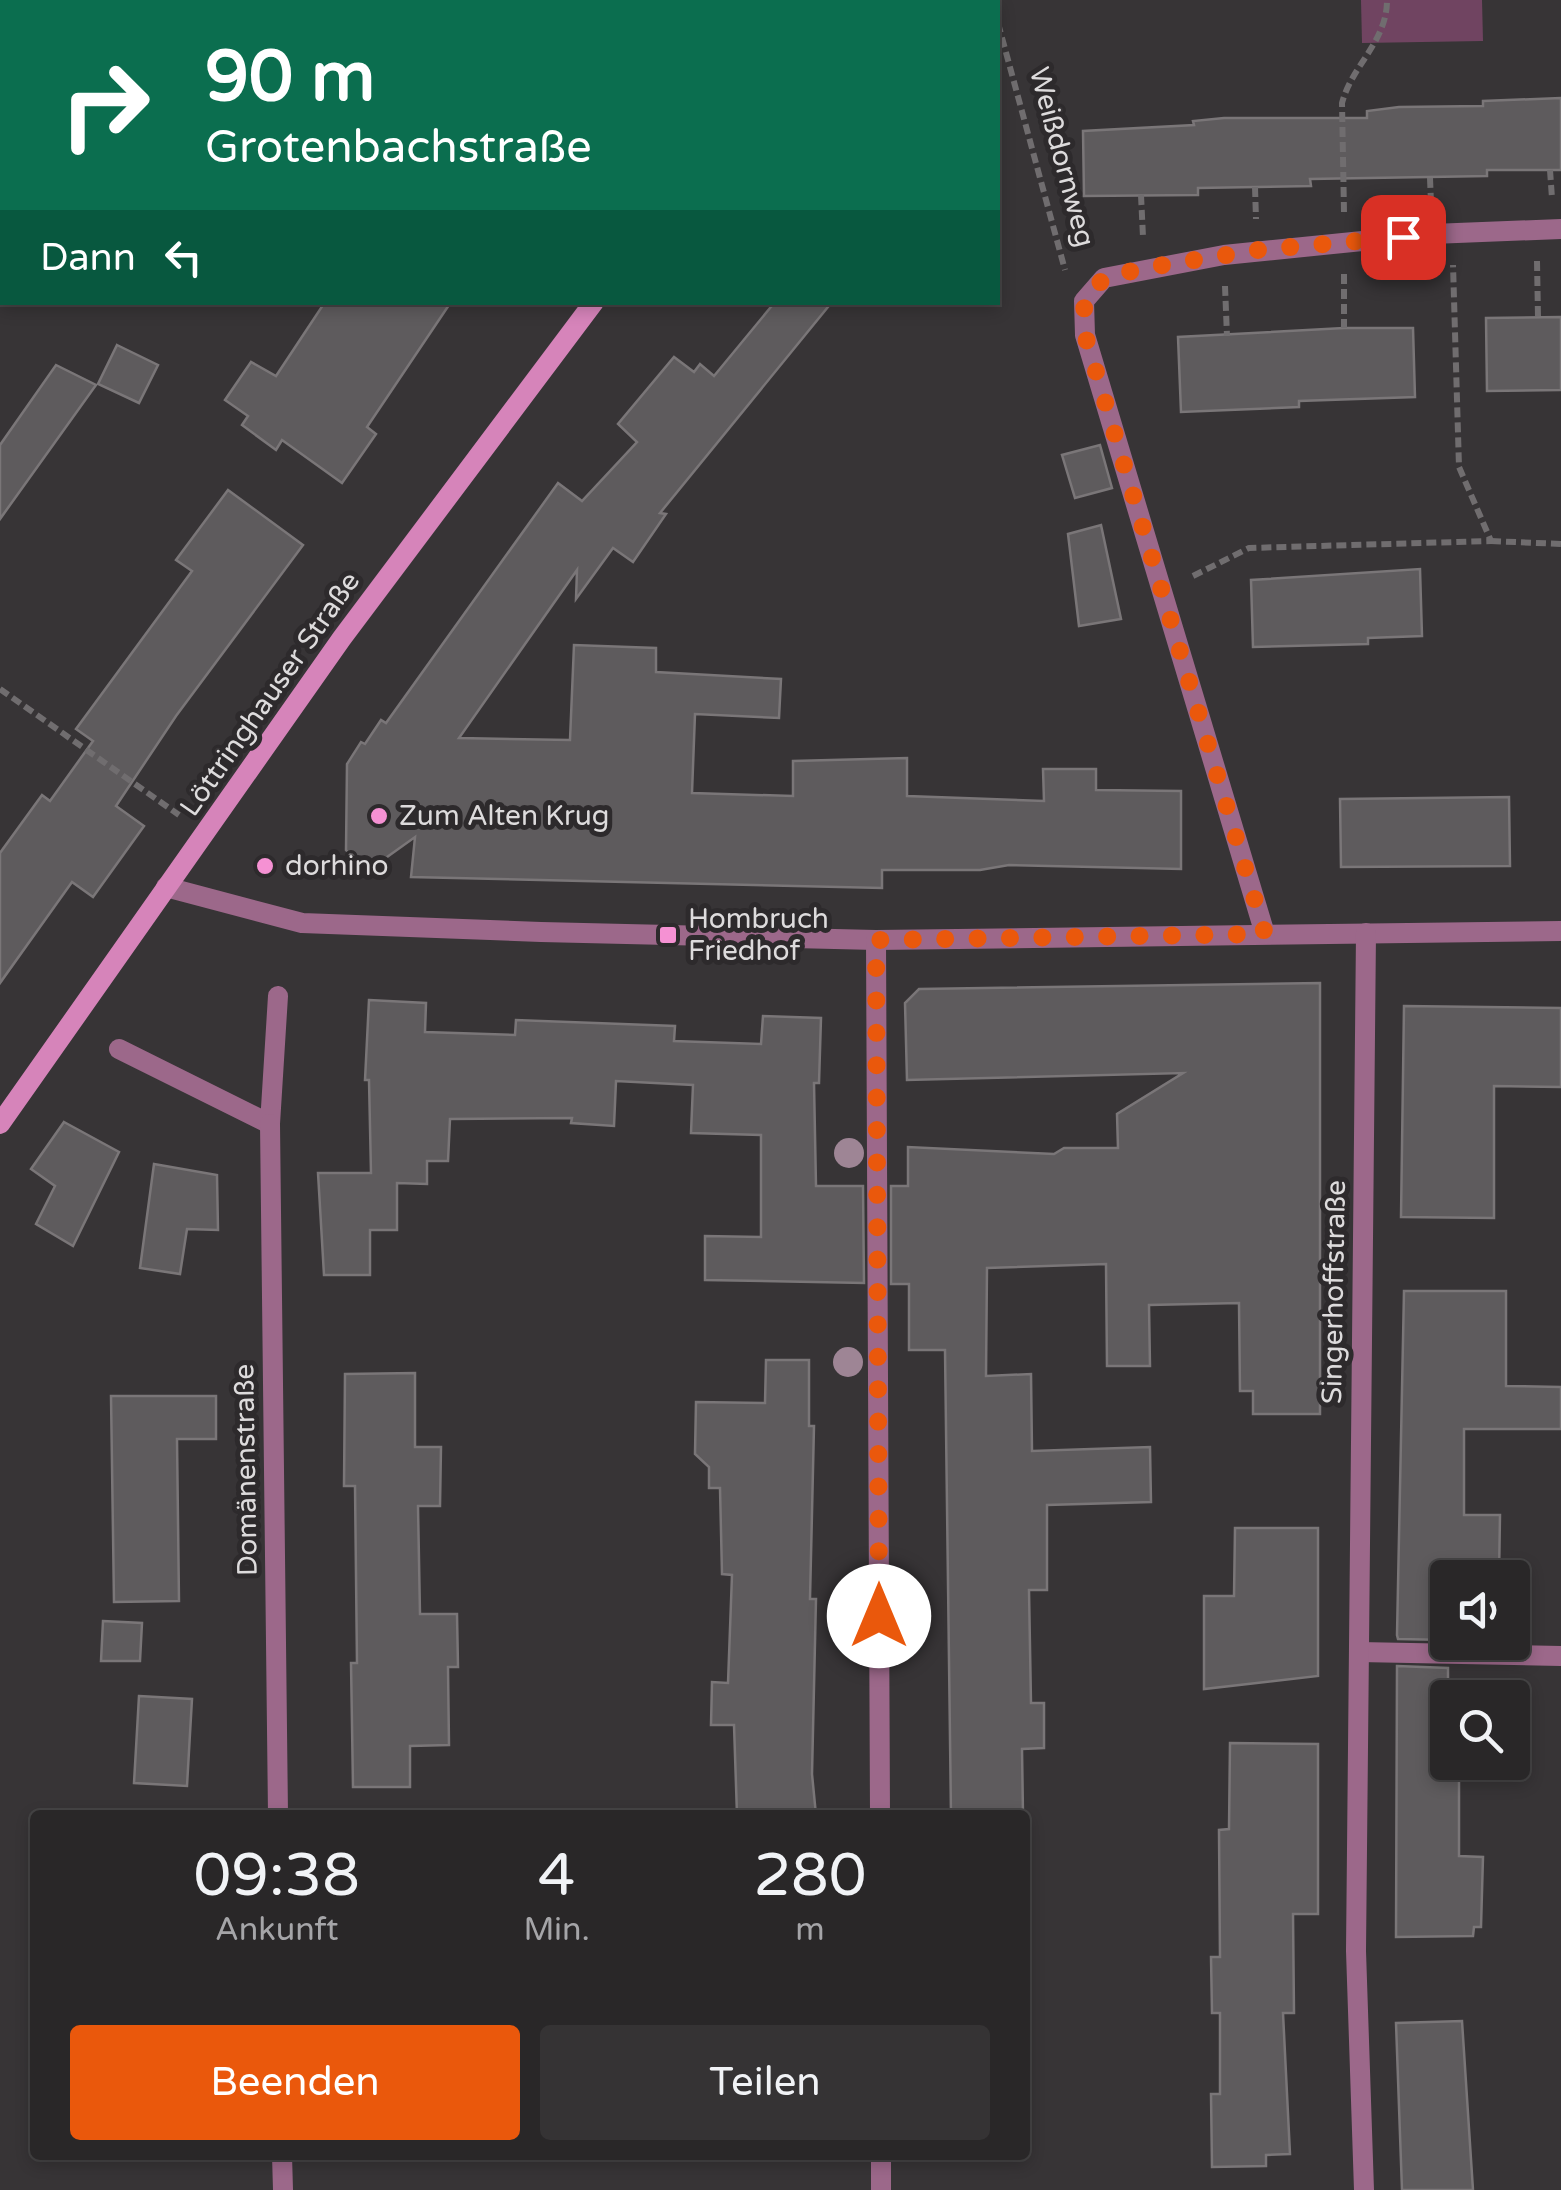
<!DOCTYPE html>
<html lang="de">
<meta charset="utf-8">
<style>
body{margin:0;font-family:"Varela Round",sans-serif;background:#353334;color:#f1f3f6;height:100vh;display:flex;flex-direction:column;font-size:38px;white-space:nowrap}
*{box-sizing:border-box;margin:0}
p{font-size:32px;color:#a5a5a8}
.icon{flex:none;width:55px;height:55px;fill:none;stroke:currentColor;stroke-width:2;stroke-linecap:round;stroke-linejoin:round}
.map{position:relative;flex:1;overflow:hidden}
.sheet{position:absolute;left:30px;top:1810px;width:1000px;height:350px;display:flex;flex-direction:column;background:#292728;border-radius:10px;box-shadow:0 5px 15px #0003,0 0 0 2px #454445}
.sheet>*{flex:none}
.banner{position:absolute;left:0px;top:0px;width:1000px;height:305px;box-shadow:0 5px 15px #0003,0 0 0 2px #454445;background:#0b6e4f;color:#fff;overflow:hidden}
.tools{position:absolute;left:1430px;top:1560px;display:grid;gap:20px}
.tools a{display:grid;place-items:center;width:100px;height:100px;border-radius:10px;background:#292728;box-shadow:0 5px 15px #0003,0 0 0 2px #454445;font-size:50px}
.pin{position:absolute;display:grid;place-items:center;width:85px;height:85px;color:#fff;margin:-42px;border-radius:20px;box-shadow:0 5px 15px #0006}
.me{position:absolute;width:110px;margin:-55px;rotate:0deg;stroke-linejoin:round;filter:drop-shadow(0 0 8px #0008)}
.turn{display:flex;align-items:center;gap:35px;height:210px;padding:0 40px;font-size:45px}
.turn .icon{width:130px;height:130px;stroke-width:2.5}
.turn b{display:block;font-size:70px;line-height:85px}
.then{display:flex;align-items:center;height:95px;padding:0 40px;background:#0003;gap:20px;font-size:38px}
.eta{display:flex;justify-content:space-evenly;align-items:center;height:170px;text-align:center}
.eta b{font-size:60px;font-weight:600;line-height:70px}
.button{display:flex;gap:20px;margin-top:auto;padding:20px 40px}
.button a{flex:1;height:115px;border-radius:10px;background:#ea580c;color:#fff;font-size:40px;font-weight:600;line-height:115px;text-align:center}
.button a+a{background:#353334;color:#f1f3f6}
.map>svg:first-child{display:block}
</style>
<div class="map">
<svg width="1561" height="2190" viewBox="0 0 1561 2190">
<rect width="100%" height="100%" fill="#373436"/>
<!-- green -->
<polygon fill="#704461" points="1361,0 1482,0 1483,41 1362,43"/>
<!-- building -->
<g fill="#5e5b5d" stroke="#7a7678" stroke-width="2.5">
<polygon points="1561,98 1561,170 1487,170 1487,176 1310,179 1311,186 1198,188 1198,195 1084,196 1083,131 1194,125 1193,121 1224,118 1367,118 1367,111 1399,107 1483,106 1483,101"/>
<polygon points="325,302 451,302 367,427 376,434 342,483 282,440 276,450 242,425 248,416 225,400 251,362 276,376"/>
<polygon points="775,302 832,302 660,513 666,514 633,562 613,548 576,599 577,570 459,738 570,740 574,645 656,648 656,672 781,679 779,718 695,714 692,793 793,796 793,761 907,758 907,796 1044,801 1043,769 1096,769 1096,790 1181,791 1181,869 1009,865 980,870 882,870 882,888 411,877 415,837 366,872 346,850 347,764 361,742 365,744 381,720 386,723 558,483 582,501 637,442 618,424 674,357 694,372 700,364 714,376"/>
<polygon points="1561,317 1561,390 1487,391 1486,318"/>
<polygon points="1344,328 1413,328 1415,397 1299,401 1299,407 1181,412 1178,337"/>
<polygon points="117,345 158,365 139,403 98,384"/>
<polygon points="56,365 96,385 0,519 0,445"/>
<polygon points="1100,445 1112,488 1075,498 1062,455"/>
<polygon points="228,490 303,545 176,716 116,806 144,826 93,897 72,882 0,983 0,853 42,795 50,801 93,741 76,729 192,571 176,560"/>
<polygon points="1101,525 1121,619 1079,626 1068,534"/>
<polygon points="1420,569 1422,636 1368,638 1368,644 1253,647 1251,580"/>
<polygon points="1509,797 1510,866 1341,867 1340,799"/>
<polygon points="1320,983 1320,1414 1253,1414 1253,1391 1240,1391 1239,1303 1149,1305 1150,1366 1107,1366 1106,1264 987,1268 986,1376 1031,1374 1032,1451 1150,1447 1151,1502 1047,1505 1047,1590 1029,1590 1031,1703 1044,1703 1044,1748 1022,1749 1023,1815 951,1815 945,1350 909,1350 909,1284 891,1284 891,1186 908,1186 908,1147 1054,1154 1064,1148 1118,1148 1117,1114 1183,1073 907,1080 905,1003 919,989"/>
<polygon points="369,1000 426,1003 425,1032 515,1035 516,1020 675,1026 674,1041 761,1044 763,1016 821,1018 819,1083 814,1083 816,1186 863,1186 864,1283 705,1280 705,1236 761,1237 761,1135 691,1133 693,1085 616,1081 614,1126 571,1123 572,1118 450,1119 448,1161 427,1161 427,1184 397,1183 397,1230 370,1230 370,1275 324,1275 318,1173 371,1173 369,1080 365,1080"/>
<polygon points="1404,1006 1561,1008 1561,1087 1494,1086 1494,1218 1401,1217"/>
<polygon points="64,1122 119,1152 73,1246 36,1224 55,1186 31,1169"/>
<polygon points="154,1164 217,1175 218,1230 187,1229 180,1274 140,1268"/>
<polygon points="1404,1291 1506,1291 1506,1386 1561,1387 1561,1429 1464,1429 1464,1515 1500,1515 1499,1578 1448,1578 1448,1640 1398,1639 1397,1635"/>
<polygon points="766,1360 809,1360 809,1426 814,1426 810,1599 816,1599 812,1774 816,1815 737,1815 734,1725 711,1725 712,1682 728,1683 732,1575 722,1574 720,1488 709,1488 709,1467 695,1454 696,1402 765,1403"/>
<polygon points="415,1373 415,1447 441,1447 440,1506 418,1506 420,1614 457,1614 458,1667 448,1667 449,1745 410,1746 410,1787 353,1787 351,1663 357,1663 355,1486 344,1486 345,1374"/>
<polygon points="111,1396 216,1396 216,1439 177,1439 179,1601 114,1602"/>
<polygon points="1235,1528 1318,1528 1318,1676 1204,1689 1204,1596 1234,1596"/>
<polygon points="103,1621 142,1623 140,1661 101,1661"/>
<polygon points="1397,1666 1448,1668 1448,1762 1459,1762 1459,1856 1483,1857 1481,1927 1474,1927 1473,1936 1396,1937"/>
<polygon points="139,1696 192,1699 187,1786 134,1783"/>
<polygon points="1230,1743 1318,1744 1318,1914 1293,1914 1294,2013 1283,2013 1290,2154 1266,2155 1266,2166 1212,2167 1211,2094 1220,2094 1220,2013 1212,2013 1211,1957 1220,1957 1219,1830 1229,1829"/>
<polygon points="1462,2021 1473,2190 1402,2190 1396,2023"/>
</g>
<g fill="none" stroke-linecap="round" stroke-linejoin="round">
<!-- path -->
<g stroke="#706d6f" stroke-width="6" stroke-dasharray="10 5" stroke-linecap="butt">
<polyline points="991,1 999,0"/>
<polyline points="998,23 1065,270"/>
<polyline points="1550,170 1552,198"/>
<polyline points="1430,178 1431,203"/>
<polyline points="1255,187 1256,219"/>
<polyline points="1141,195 1143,237"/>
<path d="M1344 212 1342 103C1352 65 1387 42 1387 0"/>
<polyline points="1537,261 1538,317"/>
<polyline points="1344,274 1344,328"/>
<polyline points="1225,286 1227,336"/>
<polyline points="1491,541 1561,544"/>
<polyline points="1193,576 1249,548 1491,541 1459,467 1453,265"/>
<polyline points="0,689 179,815"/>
</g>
<!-- lane -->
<polyline stroke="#9c688a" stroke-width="20" points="119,1049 270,1124 278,996"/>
<!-- street -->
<g stroke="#9c688a" stroke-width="20">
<polyline points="717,0 721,2"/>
<polyline points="166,887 302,923 541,932 876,940 1561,931"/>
<polyline points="1265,934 1085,335 1084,301 1104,278 1224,255 1432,234 1561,229"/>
<polyline points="876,940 880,1815"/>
<polyline points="270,1124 278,1815"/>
<polyline points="1359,1652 1561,1656"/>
<polyline points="282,2155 283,2190"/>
<polyline points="881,2155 881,2190"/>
<polyline points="1364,2190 1356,1951 1366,933"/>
</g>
<!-- secondary -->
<g stroke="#d684ba" stroke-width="20">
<polyline points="850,2 852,0"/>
<polyline points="0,1124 342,638 594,302"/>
</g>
</g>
<!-- trees -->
<g fill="#9e8595">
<circle cx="849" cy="1153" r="15"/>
<circle cx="848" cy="1362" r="15"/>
</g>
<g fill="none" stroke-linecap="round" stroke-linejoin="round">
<!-- route -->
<polyline stroke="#ea580c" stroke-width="18" stroke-dasharray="0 32.4" points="879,1616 876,940 1265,934 1085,335 1084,301 1104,278 1144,268 1258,250 1403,237"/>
</g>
<!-- markers -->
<g fill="#f591d3" stroke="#2d2a2c" stroke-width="4">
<circle cx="379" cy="816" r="10"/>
<circle cx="265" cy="866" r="10"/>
<rect x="658" y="925" width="20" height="20" rx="5"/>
</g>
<g text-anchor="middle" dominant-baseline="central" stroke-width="10" stroke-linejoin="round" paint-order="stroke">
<!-- street labels -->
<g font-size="28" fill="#dddbdc" stroke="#2d2a2c">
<text transform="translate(1062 157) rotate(75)">Weißdornweg</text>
<text transform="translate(270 694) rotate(-55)">Löttringhauser Straße</text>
<text transform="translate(1334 1292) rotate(-89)">Singerhoffstraße</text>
<text transform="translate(246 1470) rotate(-91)">Domänenstraße</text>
</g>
<!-- poi labels -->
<g font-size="28" fill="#dddbdc" stroke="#2d2a2c" text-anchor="start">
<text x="399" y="816">Zum Alten Krug</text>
<text x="285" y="866">dorhino</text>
<text x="688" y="919">Hombruch<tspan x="688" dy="32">Friedhof</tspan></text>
</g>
</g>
</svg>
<div class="tools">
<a><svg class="icon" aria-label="sound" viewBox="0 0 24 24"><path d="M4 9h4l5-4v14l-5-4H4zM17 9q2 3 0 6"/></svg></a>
<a><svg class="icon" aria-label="search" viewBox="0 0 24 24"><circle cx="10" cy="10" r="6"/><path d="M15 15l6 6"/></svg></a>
</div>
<div class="pin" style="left:1403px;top:237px;background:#d93025"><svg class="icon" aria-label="arrive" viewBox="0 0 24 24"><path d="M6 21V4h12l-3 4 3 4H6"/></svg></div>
<svg class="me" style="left:879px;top:1616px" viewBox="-20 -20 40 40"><circle r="19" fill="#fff"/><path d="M0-13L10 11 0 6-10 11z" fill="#ea580c"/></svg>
<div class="banner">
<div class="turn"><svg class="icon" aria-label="right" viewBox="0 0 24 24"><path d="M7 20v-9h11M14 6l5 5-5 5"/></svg><div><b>90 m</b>Grotenbachstraße</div></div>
<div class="then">Dann<svg class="icon" aria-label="left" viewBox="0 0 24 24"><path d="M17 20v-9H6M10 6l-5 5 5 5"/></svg></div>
</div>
<section class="sheet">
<div class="eta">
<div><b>09:38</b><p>Ankunft</p></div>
<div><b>4</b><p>Min.</p></div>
<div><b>280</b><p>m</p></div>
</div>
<div class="button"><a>Beenden</a><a>Teilen</a></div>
</section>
</div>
